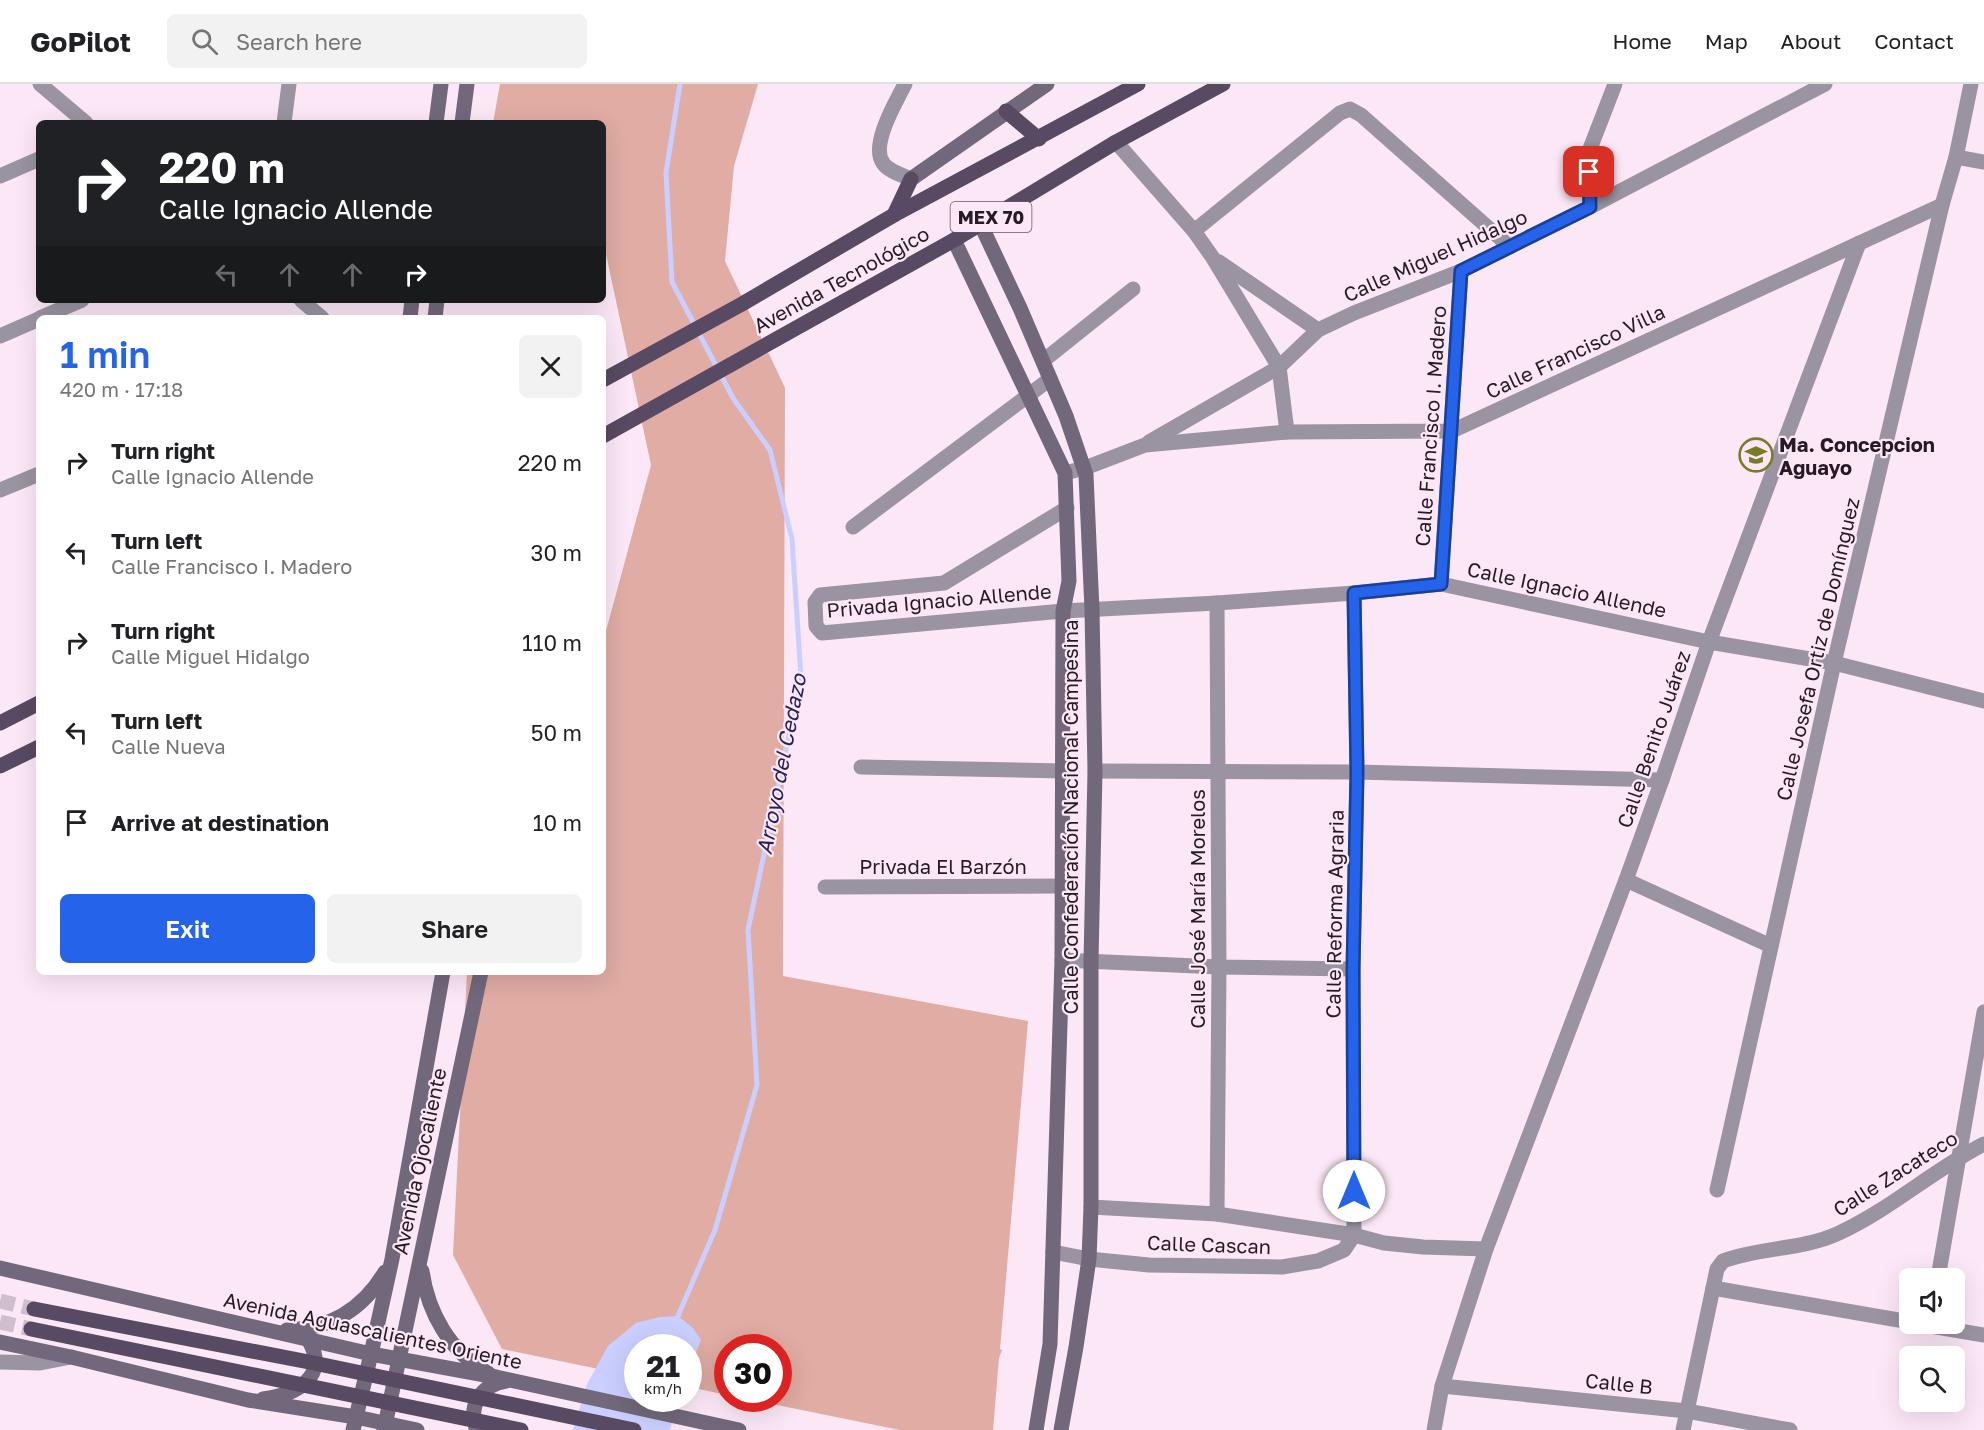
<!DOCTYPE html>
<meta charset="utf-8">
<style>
body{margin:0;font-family:"Golos Text",sans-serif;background:#f2f2f2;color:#202124;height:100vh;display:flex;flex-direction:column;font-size:22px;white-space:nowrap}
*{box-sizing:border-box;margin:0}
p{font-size:20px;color:#757577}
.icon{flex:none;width:33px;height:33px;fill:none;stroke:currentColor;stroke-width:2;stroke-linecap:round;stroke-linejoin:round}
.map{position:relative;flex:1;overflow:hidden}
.drawer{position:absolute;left:36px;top:231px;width:570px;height:660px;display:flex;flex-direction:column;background:#fff;border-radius:9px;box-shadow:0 6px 24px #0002}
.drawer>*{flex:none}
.guide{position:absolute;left:36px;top:36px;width:570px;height:183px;border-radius:9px;box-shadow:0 6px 24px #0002;background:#202124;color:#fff;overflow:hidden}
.fabs{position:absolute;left:1899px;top:1184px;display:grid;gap:12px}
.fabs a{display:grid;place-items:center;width:66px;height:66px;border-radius:9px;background:#fff;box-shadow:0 6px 24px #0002;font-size:30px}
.speed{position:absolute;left:624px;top:1250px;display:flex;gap:12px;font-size:30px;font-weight:700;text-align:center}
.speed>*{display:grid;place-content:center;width:78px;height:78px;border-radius:50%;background:#fff;box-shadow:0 6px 24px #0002;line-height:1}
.speed small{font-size:15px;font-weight:400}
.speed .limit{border:9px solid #d22;background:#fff;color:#111}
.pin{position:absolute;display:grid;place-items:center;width:51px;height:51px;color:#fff;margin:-26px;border-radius:12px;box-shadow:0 3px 9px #0006}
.me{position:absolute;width:66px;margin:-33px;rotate:0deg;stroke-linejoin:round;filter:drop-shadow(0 0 4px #0008)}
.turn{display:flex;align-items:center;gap:21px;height:126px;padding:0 24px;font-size:27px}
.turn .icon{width:78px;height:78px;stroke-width:2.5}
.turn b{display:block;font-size:42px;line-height:51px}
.lanes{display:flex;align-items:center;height:57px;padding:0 24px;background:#0003;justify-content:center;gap:30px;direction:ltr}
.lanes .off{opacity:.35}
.round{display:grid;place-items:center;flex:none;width:63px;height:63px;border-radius:9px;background:#f2f2f2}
.headline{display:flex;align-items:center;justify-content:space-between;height:102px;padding:0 24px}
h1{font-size:36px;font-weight:600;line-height:45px;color:#2563eb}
.button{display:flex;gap:12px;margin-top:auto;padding:12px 24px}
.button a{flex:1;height:69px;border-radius:9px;background:#2563eb;color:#fff;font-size:24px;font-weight:600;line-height:69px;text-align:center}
.button a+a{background:#f2f2f2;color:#202124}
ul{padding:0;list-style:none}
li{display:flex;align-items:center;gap:18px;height:90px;padding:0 24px}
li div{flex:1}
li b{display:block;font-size:22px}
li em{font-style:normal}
header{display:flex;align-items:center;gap:36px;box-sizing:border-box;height:84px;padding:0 30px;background:#fff;border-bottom:2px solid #e0e0e0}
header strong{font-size:28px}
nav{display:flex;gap:33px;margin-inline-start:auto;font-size:21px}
.search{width:420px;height:54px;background:#f2f2f2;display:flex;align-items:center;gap:15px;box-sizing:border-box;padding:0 21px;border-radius:9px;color:#757577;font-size:22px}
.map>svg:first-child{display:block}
</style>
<header>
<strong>GoPilot</strong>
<div class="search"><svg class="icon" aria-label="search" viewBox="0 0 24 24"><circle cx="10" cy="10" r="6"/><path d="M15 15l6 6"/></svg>Search here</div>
<nav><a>Home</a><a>Map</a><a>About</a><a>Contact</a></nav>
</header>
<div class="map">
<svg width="1984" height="1346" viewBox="0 0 1984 1346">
<rect width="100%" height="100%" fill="#fce7f6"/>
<!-- green -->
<polygon fill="#e0aca3" points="500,0 758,0 734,82 725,177 785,304 783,892 1028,937 1000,1265 1002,1266 999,1274 993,1346 900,1346 742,1314 778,1314 778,1263 728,1263 727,1311 689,1303 688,1263 638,1263 637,1293 502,1265 453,1171 467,888 603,888 603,558 651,381 603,156 603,39 493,39"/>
<!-- water -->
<polygon fill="#cbcfff" points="678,1232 693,1244 701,1256 689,1286 688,1263 638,1263 638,1314 678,1314 670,1346 573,1346 587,1300 608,1262 636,1239 660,1233"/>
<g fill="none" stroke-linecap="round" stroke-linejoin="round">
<!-- stream -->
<polyline stroke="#cbcfff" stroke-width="5" points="678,1232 715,1146 757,1001 748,846 801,594 792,455 770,366 733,314 672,198 666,89 680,0"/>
<!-- primary-tunnel -->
<g stroke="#d1becc" stroke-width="15" stroke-dasharray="15 8" stroke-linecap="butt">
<polyline points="0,1217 34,1225"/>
<polyline points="0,1238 31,1245"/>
</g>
<!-- street -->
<g stroke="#9a93a1" stroke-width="15">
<polyline points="40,0 86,39"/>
<path d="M905 0C896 18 870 61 883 79 888 87 902 91 911 95"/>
<polyline points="284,39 289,0"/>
<polyline points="1116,58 1194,147 1213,174 1279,283 1287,348"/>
<polyline points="1956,73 1984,78"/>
<polyline points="0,92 39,75"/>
<polyline points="1590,123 1588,70 1615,0"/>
<polyline points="1194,147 1340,29 1350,25 1361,31 1510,163"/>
<polyline points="1219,178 1318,246"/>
<polyline points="301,216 322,234"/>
<polyline points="40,234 82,216"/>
<polyline points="0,252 39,235"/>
<polyline points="1043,277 1133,205"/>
<polyline points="1149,358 1279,283 1318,246 1354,229 1461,187 1590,123 1825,0"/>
<polyline points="1065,389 1085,384 1145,361 1287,348 1452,347 1942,121"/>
<polyline points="0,406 39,390"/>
<polyline points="1067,424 944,499 820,511 815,518 816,542 822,549 1063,527 1217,519 1354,509 1441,500 1709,558 1834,579 1984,617"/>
<polyline points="853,443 1050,295"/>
<polyline points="1441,500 1461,187"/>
<polyline points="1217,519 1219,883 1217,1130"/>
<polyline points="861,683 1063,687"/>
<polyline points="1095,687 1357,688 1662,696"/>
<polyline points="1626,796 1771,862"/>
<polyline points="825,803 1062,802"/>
<polyline points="1062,876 1219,883 1353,885"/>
<polyline points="1717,1106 1834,579 1942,121 1956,73 1971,0"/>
<polyline points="1091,1123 1217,1130 1354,1151 1384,1159 1423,1163 1486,1165"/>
<polyline points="1053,1168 1089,1175 1149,1181 1282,1183 1318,1177 1344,1166 1354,1151 1353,885 1357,688 1354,509"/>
<polyline points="1938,1194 1984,928"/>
<polyline points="1713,1204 1910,1238"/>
<polyline points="1913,1239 1984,1251"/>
<polyline points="0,1278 40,1279 71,1273"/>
<polyline points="1442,1302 1687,1327 1790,1346"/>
<polyline points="1434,1346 1442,1302 1486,1165 1626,796 1662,696 1709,558 1859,159"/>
<path d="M1683 1346 1717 1185 1723 1177C1760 1163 1803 1166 1839 1149 1891 1125 1933 1086 1984 1060"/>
</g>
<!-- secondary -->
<g stroke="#72687c" stroke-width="15">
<polyline points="436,39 441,0"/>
<polyline points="462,39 467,0"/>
<polyline points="911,95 1047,0"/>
<polyline points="980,139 1020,224 1066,332 1086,391 1092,526 1095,687 1091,877 1091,1123 1089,1175 1076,1263 1061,1346"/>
<polyline points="954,156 1065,389 1069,497 1063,527 1062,876 1050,1260 1036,1346"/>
<polyline points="410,234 412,216"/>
<polyline points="435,234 437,216"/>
<polyline points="0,1184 371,1270 496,1293 739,1346"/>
<path d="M422 1187C428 1229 450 1268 488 1289"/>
<path d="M287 1246C330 1245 363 1225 385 1188"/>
<polyline points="0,1258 71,1273 248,1316 356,1333 417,1346"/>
<path d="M263 1315C295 1311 331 1293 308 1255"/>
<polyline points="353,1346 371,1270 392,1175 443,888"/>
<polyline points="384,1346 481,888"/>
<path d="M477 1346C467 1322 481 1301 506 1297"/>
</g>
<!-- primary -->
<g stroke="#574a62" stroke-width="15">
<polyline points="1006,27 1039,55"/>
<polyline points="894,131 911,95"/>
<polyline points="603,296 742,220 894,131 1138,0"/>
<polyline points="603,352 954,156 1116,58 1223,0"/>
<polyline points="0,639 39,619"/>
<polyline points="0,682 39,663"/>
</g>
<!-- primary-bridge -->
<g stroke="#574a62" stroke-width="15">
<polyline points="34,1225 309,1278 634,1346"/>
<polyline points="31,1245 521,1346"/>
</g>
</g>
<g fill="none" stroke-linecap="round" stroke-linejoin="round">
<defs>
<polyline id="route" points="1354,1107 1353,885 1357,688 1354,509 1441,500 1461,187 1590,123 1589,88"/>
</defs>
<!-- route casing -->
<use href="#route" stroke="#184099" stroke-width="15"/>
<!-- route -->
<use href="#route" stroke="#2563eb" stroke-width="10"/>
</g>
<!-- icons -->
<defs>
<symbol id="school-ring" viewBox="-11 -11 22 22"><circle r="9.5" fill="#fce7f6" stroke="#787c25" stroke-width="1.5"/><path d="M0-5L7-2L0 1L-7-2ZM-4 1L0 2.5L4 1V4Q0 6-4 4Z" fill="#787c25"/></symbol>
</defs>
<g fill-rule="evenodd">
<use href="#school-ring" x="1737" y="352" width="38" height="38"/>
</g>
<g text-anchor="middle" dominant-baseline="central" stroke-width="4.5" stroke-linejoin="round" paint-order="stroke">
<!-- shield labels -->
<rect fill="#fce7f6" stroke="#665862" stroke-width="1.5" x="950.5" y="118" width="81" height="30" rx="4.5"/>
<g font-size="18" font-weight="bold" fill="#261a23">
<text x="991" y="133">MEX 70</text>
</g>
<!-- street labels -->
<g font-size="20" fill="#261a23" stroke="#fce7f6">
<text transform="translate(1435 171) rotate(-24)">Calle Miguel Hidalgo</text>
<text transform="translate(841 195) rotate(-29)">Avenida Tecnológico</text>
<text transform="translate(1575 267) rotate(-25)">Calle Francisco Villa</text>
<text transform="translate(1430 342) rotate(-86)">Calle Francisco I. Madero</text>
<text transform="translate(1567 505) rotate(12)">Calle Ignacio Allende</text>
<text transform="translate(939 516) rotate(-5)">Privada Ignacio Allende</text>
<text transform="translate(1817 565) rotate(-77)">Calle Josefa Ortiz de Domínguez</text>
<text transform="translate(1653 655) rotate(-71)">Calle Benito Juárez</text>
<text transform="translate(1070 733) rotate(-90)">Calle Confederación Nacional Campesina</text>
<text x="943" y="782">Privada El Barzón</text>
<text transform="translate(1197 825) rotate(-90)">Calle José María Morelos</text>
<text transform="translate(1334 830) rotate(-89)">Calle Reforma Agraria</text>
<text transform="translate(419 1077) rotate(-78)">Avenida Ojocaliente</text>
<text transform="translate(1895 1089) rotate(-32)">Calle Zacateco</text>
<text transform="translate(1209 1160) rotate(2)">Calle Cascan</text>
<text transform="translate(373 1246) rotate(12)">Avenida Aguascalientes Oriente</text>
<text transform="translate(1619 1299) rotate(6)">Calle B</text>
</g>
<!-- poi labels -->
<g font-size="20" font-weight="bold" fill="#261a23" stroke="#fce7f6" text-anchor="start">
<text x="1779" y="360">Ma. Concepcion<tspan x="1779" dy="23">Aguayo</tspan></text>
</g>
<!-- water labels -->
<g font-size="21" font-style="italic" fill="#242158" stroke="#fce7f6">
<text transform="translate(781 680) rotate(-79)">Arroyo del Cedazo</text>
</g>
</g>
</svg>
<div class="fabs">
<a><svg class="icon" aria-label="sound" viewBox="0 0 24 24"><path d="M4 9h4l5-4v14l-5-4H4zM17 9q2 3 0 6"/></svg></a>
<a><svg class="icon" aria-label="search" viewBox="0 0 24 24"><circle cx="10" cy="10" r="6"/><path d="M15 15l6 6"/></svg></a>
</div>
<div class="speed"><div>21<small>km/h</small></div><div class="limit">30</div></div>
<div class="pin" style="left:1589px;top:88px;background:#d93025"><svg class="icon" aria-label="arrive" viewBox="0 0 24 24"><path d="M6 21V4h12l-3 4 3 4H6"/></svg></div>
<svg class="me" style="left:1354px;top:1107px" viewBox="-20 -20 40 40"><circle r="19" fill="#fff"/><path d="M0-13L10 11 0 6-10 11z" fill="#2563eb"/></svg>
<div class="guide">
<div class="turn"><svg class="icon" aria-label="right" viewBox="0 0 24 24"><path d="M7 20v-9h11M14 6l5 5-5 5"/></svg><div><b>220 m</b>Calle Ignacio Allende</div></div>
<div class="lanes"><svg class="icon off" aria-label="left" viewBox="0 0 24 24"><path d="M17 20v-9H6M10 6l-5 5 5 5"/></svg><svg class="icon off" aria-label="ahead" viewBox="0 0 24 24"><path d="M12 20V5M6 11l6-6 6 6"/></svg><svg class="icon off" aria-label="ahead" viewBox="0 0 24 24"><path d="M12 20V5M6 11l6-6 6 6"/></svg><svg class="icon" aria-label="right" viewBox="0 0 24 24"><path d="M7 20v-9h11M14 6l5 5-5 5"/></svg></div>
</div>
<section class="drawer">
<div class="headline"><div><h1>1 min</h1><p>420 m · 17:18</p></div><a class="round"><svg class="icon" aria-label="close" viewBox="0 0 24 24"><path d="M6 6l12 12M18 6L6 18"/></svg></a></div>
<ul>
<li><svg class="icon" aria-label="right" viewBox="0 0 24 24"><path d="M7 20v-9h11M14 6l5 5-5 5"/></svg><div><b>Turn right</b><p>Calle Ignacio Allende</p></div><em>220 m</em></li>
<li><svg class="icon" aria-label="left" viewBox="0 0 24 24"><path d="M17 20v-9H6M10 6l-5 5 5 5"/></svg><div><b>Turn left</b><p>Calle Francisco I. Madero</p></div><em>30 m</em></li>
<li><svg class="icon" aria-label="right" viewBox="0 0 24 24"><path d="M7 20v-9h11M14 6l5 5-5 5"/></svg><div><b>Turn right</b><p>Calle Miguel Hidalgo</p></div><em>110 m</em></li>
<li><svg class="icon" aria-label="left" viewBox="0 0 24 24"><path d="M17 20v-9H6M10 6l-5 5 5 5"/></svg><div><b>Turn left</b><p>Calle Nueva</p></div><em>50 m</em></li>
<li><svg class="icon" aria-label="arrive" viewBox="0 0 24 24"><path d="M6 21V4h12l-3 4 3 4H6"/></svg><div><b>Arrive at destination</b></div><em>10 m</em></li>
</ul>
<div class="button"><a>Exit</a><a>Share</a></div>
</section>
</div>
